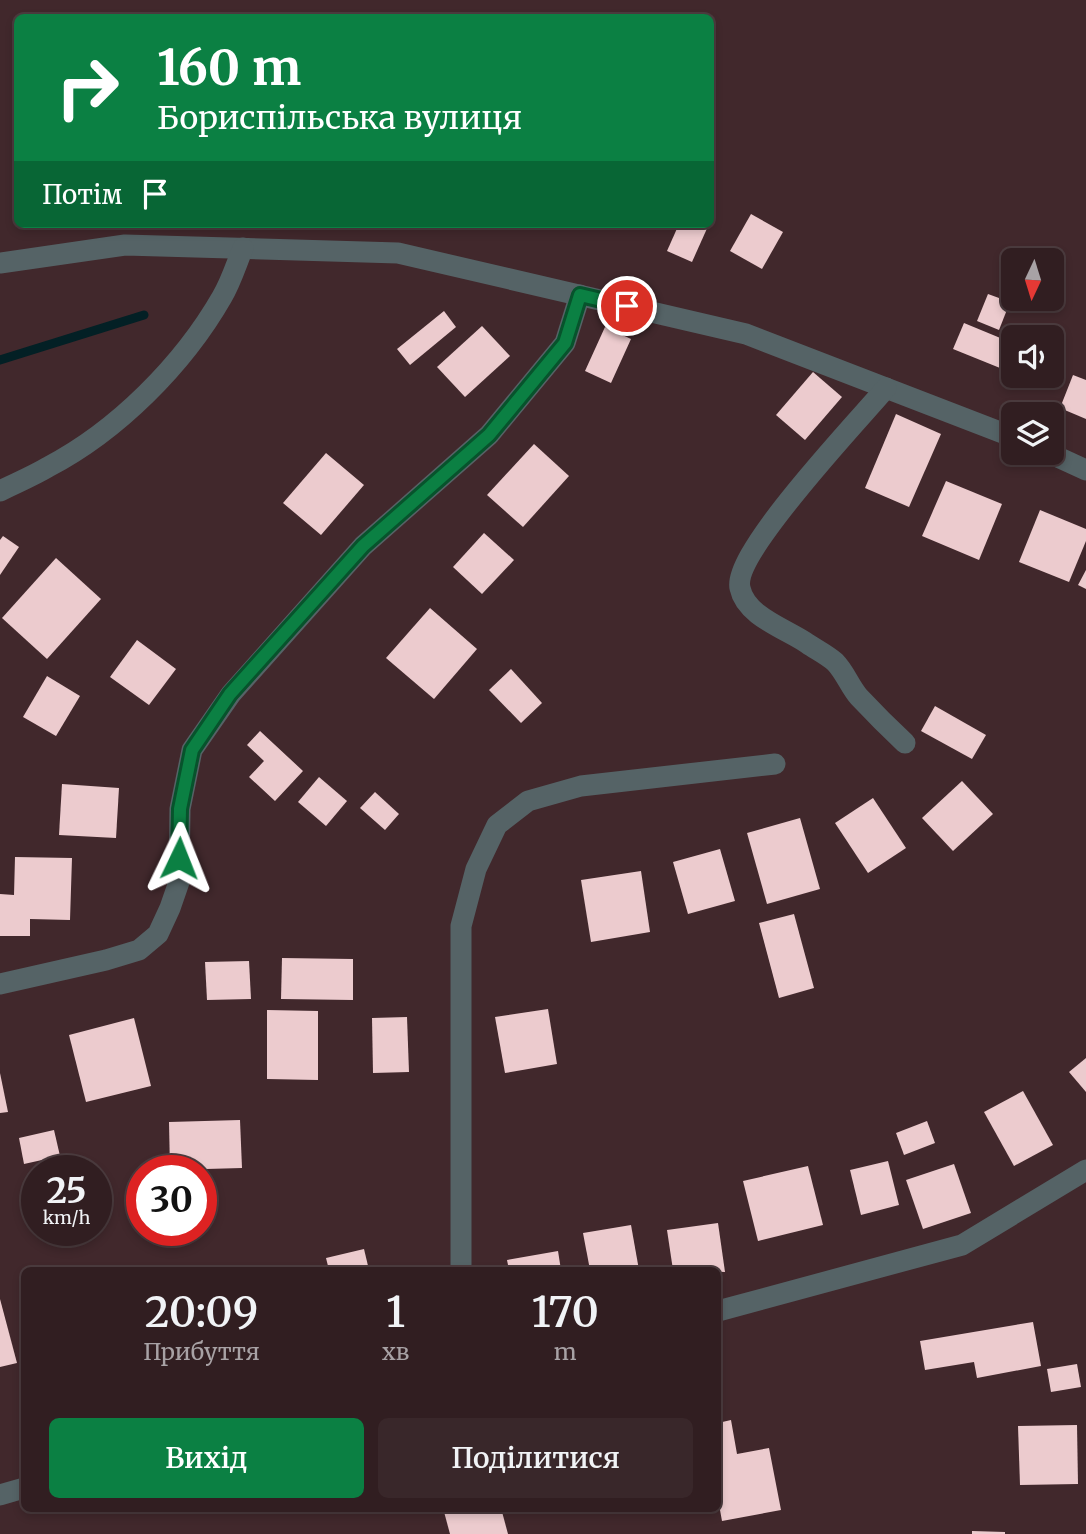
<!DOCTYPE html>
<html lang="uk">
<meta charset="utf-8">
<style>
body{margin:0;font-family:Merriweather,serif;background:#39272a;color:#f1f3f6;height:100vh;display:flex;flex-direction:column;font-size:26px;white-space:nowrap}
*{box-sizing:border-box;margin:0}
p{font-size:23px;color:#a8a2a5}
.icon{flex:none;width:38px;height:38px;fill:none;stroke:currentColor;stroke-width:2;stroke-linecap:round;stroke-linejoin:round}
.map{position:relative;flex:1;overflow:hidden}
.drawer{position:absolute;left:21px;top:1267px;width:700px;height:245px;display:flex;flex-direction:column;background:#311e21;border-radius:10px;box-shadow:0 4px 10px #0003,0 0 0 2px #4c3c3f}
.drawer>*{flex:none}
.banner{position:absolute;left:14px;top:14px;width:700px;height:214px;border-radius:10px;box-shadow:0 4px 10px #0003,0 0 0 2px #4c3c3f;background:#0b8043;color:#fff;overflow:hidden}
.needle{width:46px;rotate:184deg}
.tools{position:absolute;left:1001px;top:248px;display:grid;gap:14px}
.tools a{display:grid;place-items:center;width:63px;height:63px;border-radius:10px;background:#311e21;box-shadow:0 4px 10px #0003,0 0 0 2px #4c3c3f;font-size:35px}
.speed{position:absolute;left:21px;top:1155px;display:flex;gap:14px;font-size:35px;font-weight:700;text-align:center}
.speed>*{display:grid;place-content:center;width:91px;height:91px;border-radius:50%;background:#311e21;box-shadow:0 4px 10px #0003,0 0 0 2px #4c3c3f;line-height:1}
.speed small{font-size:18px;font-weight:400}
.speed .limit{border:10px solid #d22;background:#fff;color:#111}
.pin{position:absolute;display:grid;place-items:center;width:60px;height:60px;color:#fff;margin:-30px;border:4px solid #fff;border-radius:50%;box-shadow:0 2px 7px #0007}
.me{position:absolute;width:77px;margin:-38px;rotate:2deg;stroke-linejoin:round;filter:drop-shadow(0 0 5px #0008)}
.turn{display:flex;align-items:center;gap:24px;height:147px;padding:0 28px;font-size:32px}
.turn .icon{width:91px;height:91px;stroke-width:2.5}
.turn b{display:block;font-size:49px;line-height:60px}
.then{display:flex;align-items:center;height:66px;padding:0 28px;background:#0003;gap:14px;font-size:26px}
.eta{display:flex;justify-content:space-evenly;align-items:center;height:119px;text-align:center}
.eta b{font-size:42px;font-weight:600;line-height:49px}
.cta{display:flex;gap:14px;margin-top:auto;padding:14px 28px}
.cta a{flex:1;height:80px;border-radius:10px;background:#0b8043;color:#fff;font-size:28px;font-weight:600;line-height:80px;text-align:center}
.cta a+a{background:#39272a;color:#f1f3f6}
.map>svg:first-child{display:block}
</style>
<div class="map">
<svg width="1086" height="1534" viewBox="0 0 1086 1534">
<rect width="100%" height="100%" fill="#41282c"/>
<g fill="none" stroke-linecap="round" stroke-linejoin="round">
<!-- stream -->
<polyline stroke="#032025" stroke-width="9" points="0,360 144,315"/>
</g>
<!-- building -->
<g fill="#eccbce">
<polygon points="751,214 783,232 762,269 730,251"/>
<polygon points="679,224 709,224 692,262 667,251"/>
<polygon points="988,294 1010,302 999,330 977,321"/>
<polygon points="444,311 456,327 410,365 397,349"/>
<polygon points="964,323 1010,342 1000,368 953,349"/>
<polygon points="482,326 510,356 465,397 437,367"/>
<polygon points="605,327 631,339 611,383 585,371"/>
<polygon points="813,372 842,397 805,440 776,415"/>
<polygon points="1073,375 1086,380 1086,419 1060,408"/>
<polygon points="896,414 941,434 909,507 865,488"/>
<polygon points="534,444 569,476 523,527 487,495"/>
<polygon points="326,453 364,485 321,535 283,503"/>
<polygon points="946,481 1002,504 979,560 922,536"/>
<polygon points="1040,510 1086,529 1086,541 1069,582 1019,562"/>
<polygon points="484,533 514,560 482,594 453,567"/>
<polygon points="3,536 19,547 0,575 0,540"/>
<polygon points="56,558 101,599 47,659 2,618"/>
<polygon points="1086,570 1086,589 1078,585"/>
<polygon points="430,608 477,649 434,699 386,658"/>
<polygon points="137,640 176,669 149,705 110,677"/>
<polygon points="511,669 542,703 521,723 489,690"/>
<polygon points="47,676 80,696 56,736 23,717"/>
<polygon points="935,706 986,735 972,759 921,731"/>
<polygon points="260,731 303,771 275,801 249,777 264,761 247,745"/>
<polygon points="319,777 347,801 326,826 298,802"/>
<polygon points="962,781 993,814 953,851 922,818"/>
<polygon points="62,784 119,788 116,838 59,835"/>
<polygon points="375,792 399,814 385,830 360,808"/>
<polygon points="873,798 906,848 868,873 835,823"/>
<polygon points="800,818 820,889 767,904 747,833"/>
<polygon points="720,849 735,901 688,914 673,862"/>
<polygon points="15,857 72,858 70,920 30,919 30,936 0,936 0,894 14,895"/>
<polygon points="641,871 650,932 591,942 581,880"/>
<polygon points="794,914 814,988 779,998 759,923"/>
<polygon points="282,958 353,959 353,1000 281,999"/>
<polygon points="249,961 251,999 207,1000 205,962"/>
<polygon points="548,1009 557,1064 505,1073 495,1017"/>
<polygon points="267,1010 318,1011 318,1080 267,1079"/>
<polygon points="407,1017 409,1072 373,1073 372,1018"/>
<polygon points="134,1018 151,1086 86,1102 69,1035"/>
<polygon points="1086,1058 1086,1092 1069,1072"/>
<polygon points="0,1073 8,1112 0,1113"/>
<polygon points="1023,1091 1053,1145 1014,1166 984,1112"/>
<polygon points="240,1120 242,1168 170,1170 169,1122"/>
<polygon points="927,1121 935,1143 904,1155 896,1133"/>
<polygon points="54,1130 60,1156 24,1164 19,1138"/>
<polygon points="888,1161 899,1205 861,1215 850,1170"/>
<polygon points="954,1164 971,1213 923,1229 906,1180"/>
<polygon points="808,1166 823,1225 758,1241 743,1181"/>
<polygon points="718,1223 725,1272 673,1270 667,1230"/>
<polygon points="631,1225 639,1270 590,1270 583,1233"/>
<polygon points="364,1249 369,1270 329,1270 326,1258"/>
<polygon points="558,1251 561,1270 509,1270 507,1260"/>
<polygon points="0,1299 17,1363 0,1367"/>
<polygon points="1033,1322 1041,1366 977,1378 974,1362 925,1370 920,1341"/>
<polygon points="1077,1364 1081,1387 1051,1392 1047,1369"/>
<polygon points="731,1420 737,1454 769,1448 781,1510 722,1521 718,1499 718,1423"/>
<polygon points="1077,1425 1078,1484 1020,1485 1018,1426"/>
<polygon points="443,1508 501,1508 508,1534 450,1534"/>
<polygon points="972,1531 1005,1532 1005,1534 972,1534"/>
</g>
<g fill="none" stroke-linecap="round" stroke-linejoin="round">
<!-- minor -->
<g stroke="#556366" stroke-width="21">
<polyline points="0,263 125,245 398,253 746,334 1013,437"/>
<path d="M886 388C859 420 732 553 740 588 746 617 787 629 808 644 817 650 827 655 835 662 845 672 850 687 859 697 874 713 889 728 905 743"/>
<polyline points="1049,453 1086,470"/>
<path d="M0 491C16 483 33 476 48 467 117 431 183 365 222 297 231 282 236 265 243 248"/>
<polyline points="0,984 106,960 139,950 158,934 170,908 179,882 180,809 192,750 231,694 363,546 489,435 565,343 580,295"/>
<polyline points="461,1270 461,926 476,869 497,825 528,801 581,786 775,764"/>
<polyline points="718,1311 962,1245 1086,1170"/>
<polyline points="0,1495 24,1488"/>
</g>
</g>
<g fill="none" stroke-linecap="round" stroke-linejoin="round">
<defs>
<polyline id="route" points="179,858 180,809 192,750 230,694 363,546 489,435 565,343 580,295 627,306"/>
</defs>
<!-- route casing -->
<use href="#route" stroke="#07532c" stroke-width="18"/>
<!-- route -->
<use href="#route" stroke="#0b8043" stroke-width="12"/>
</g>
</svg>
<div class="tools">
<a><svg class="needle" viewBox="-14 -14 28 28"><path d="M0-13l5 13h-10z" fill="#e53935"/><path d="M0 13l5-13h-10z" fill="#a8a2a5"/></svg></a>
<a><svg class="icon" aria-label="sound" viewBox="0 0 24 24"><path d="M4 9h4l5-4v14l-5-4H4zM17 9q2 3 0 6"/></svg></a>
<a><svg class="icon" aria-label="layers" viewBox="0 0 24 24"><path d="M12 4l9 5-9 5-9-5zM3 14l9 5 9-5"/></svg></a>
</div>
<div class="speed"><div>25<small>km/h</small></div><div class="limit">30</div></div>
<div class="pin" style="left:627px;top:306px;background:#d93025"><svg class="icon" aria-label="arrive" viewBox="0 0 24 24"><path d="M6 21V4h12l-3 4 3 4H6"/></svg></div>
<svg class="me" style="left:179px;top:858px" viewBox="-20 -20 40 40"><path d="M0-17L14 15 0 8-14 15z" fill="#0b8043" stroke="#fff" stroke-width="4"/></svg>
<div class="banner">
<div class="turn"><svg class="icon" aria-label="right" viewBox="0 0 24 24"><path d="M7 20v-9h11M14 6l5 5-5 5"/></svg><div><b>160 m</b>Бориспільська вулиця</div></div>
<div class="then">Потім<svg class="icon" aria-label="arrive" viewBox="0 0 24 24"><path d="M6 21V4h12l-3 4 3 4H6"/></svg></div>
</div>
<section class="drawer">
<div class="eta">
<div><b>20:09</b><p>Прибуття</p></div>
<div><b>1</b><p>хв</p></div>
<div><b>170</b><p>m</p></div>
</div>
<div class="cta"><a>Вихід</a><a>Поділитися</a></div>
</section>
</div>
